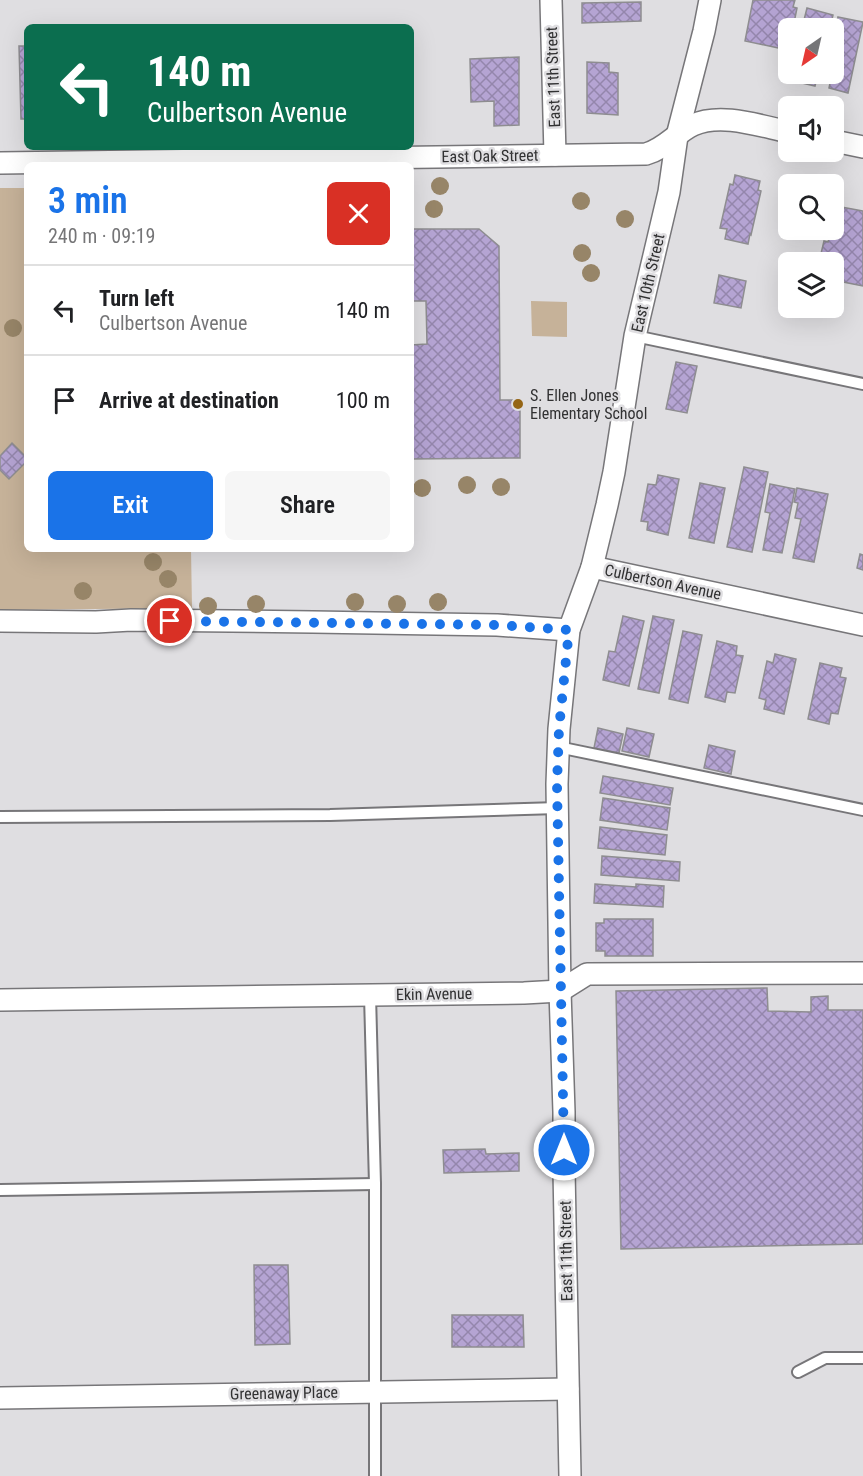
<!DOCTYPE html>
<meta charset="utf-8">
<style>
body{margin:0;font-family:"Roboto Condensed",sans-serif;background:#f6f6f6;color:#202124;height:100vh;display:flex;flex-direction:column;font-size:22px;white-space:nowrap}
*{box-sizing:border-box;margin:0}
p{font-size:20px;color:#757577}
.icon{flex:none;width:33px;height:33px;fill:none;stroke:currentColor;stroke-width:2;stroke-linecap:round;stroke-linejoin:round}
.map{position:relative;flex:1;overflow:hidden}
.side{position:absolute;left:24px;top:162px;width:390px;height:390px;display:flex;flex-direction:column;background:#fff;border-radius:9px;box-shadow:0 6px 24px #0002}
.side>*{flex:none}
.guide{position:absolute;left:24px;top:24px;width:390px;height:126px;border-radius:9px;box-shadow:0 6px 24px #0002;background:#0b6e4f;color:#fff;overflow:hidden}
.needle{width:39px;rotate:214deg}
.controls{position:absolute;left:778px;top:18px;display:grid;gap:12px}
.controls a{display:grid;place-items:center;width:66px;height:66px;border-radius:9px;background:#fff;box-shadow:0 6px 24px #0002;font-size:30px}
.pin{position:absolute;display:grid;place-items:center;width:51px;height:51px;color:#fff;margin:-26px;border:3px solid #fff;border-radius:50%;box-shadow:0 2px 6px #0007}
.me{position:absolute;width:66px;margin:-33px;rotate:0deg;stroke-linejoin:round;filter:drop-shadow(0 0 4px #0008)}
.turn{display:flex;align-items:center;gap:21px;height:126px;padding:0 24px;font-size:27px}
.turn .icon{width:78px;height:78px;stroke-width:2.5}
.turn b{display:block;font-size:42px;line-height:51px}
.round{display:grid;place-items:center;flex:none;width:63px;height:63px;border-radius:9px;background:#f6f6f6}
.overview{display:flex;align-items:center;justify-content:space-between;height:102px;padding:0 24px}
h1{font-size:36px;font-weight:600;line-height:45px;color:#1a73e8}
.primary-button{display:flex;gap:12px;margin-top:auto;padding:12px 24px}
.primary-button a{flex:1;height:69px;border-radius:9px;background:#1a73e8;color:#fff;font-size:24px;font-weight:600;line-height:69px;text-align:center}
.primary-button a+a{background:#f6f6f6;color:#202124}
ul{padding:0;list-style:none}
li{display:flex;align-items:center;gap:18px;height:90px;padding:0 24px;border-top:2px solid #e0e0e0}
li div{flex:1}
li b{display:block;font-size:22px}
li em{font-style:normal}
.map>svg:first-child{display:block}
</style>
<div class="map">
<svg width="863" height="1476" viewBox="0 0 863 1476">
<defs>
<pattern id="building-cross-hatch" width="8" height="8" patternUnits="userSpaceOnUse" patternTransform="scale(1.5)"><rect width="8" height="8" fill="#b5a4d3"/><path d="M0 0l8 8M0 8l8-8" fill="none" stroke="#9486ac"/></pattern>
</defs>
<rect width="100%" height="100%" fill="#dfdee1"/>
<!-- park -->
<g fill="#c6b299">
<polygon points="0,188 27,188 27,549 191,549 192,608 0,610"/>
<polygon points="531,301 567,302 567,337 532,336"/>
</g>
<!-- building -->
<g fill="url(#building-cross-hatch)" stroke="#8e8d90" stroke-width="1.5">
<polygon points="753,0 795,0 793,7 797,8 793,28 789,28 788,50 745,41"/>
<polygon points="641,2 641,21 582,23 582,3"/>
<polygon points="807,8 833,15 830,28 802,28"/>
<polygon points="838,17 863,22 848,93 829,88 832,74 834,74 834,62 836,52 834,52 834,34"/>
<polygon points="19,46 27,46 27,119 21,119"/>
<polygon points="519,57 519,125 494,126 494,101 471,102 470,59"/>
<polygon points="587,62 609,63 609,72 618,73 618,115 587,113"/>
<polygon points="791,74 818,74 815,86 789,80"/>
<polygon points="735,175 760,181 758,190 761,191 751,235 750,234 748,244 725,239 727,229 720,228 730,184 733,185"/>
<polygon points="836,206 863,211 863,286 843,282 843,284 834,282 834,262 819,262 824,241 828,242 831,230 834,230 834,214"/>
<polygon points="411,229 479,229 499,246 500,400 520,400 520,458 411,459 411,345 427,344 426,301 411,301"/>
<polygon points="719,275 746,281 741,308 714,303"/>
<polygon points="676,362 697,366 687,413 666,409"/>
<polygon points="12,443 27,458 27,461 9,479 0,470 0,456"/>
<polygon points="744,467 768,472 752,552 727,547"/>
<polygon points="658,475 679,479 668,535 647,530 648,522 641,521 648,484 656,485"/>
<polygon points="700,483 725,488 714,543 689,538"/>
<polygon points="770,484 795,489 782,553 763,550 770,513 765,512"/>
<polygon points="797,488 828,494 814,562 793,558 801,519 795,518 798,503 794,502"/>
<polygon points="860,554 863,555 863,570 857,568"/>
<polygon points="623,616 644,621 629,686 603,680 609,651 615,652"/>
<polygon points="653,616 674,620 659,693 638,689"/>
<polygon points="683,631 702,635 688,703 669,699"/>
<polygon points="717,641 737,646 736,655 743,656 735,693 727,692 725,702 705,697"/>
<polygon points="775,654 796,659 784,714 764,709 766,700 759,698 767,661 773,663"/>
<polygon points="820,663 842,668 840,677 846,678 838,714 831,713 829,724 808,719"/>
<polygon points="598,728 623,734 619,753 594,748"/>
<polygon points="627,728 654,734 649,757 622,751"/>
<polygon points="709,745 735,751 731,774 704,768"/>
<polygon points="603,776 673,788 670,805 600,793"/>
<polygon points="603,798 670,808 667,830 600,820"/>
<polygon points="600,827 667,835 665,855 598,848"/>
<polygon points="602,856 680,862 679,881 601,875"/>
<polygon points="595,884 636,887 636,884 664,886 663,907 594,903"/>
<polygon points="604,919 653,919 653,956 605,956 605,951 596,951 596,923 604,923"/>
<polygon points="767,988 768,1011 811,1012 811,997 828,996 828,1010 863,1010 863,1244 621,1249 616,991"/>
<polygon points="485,1149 486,1154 519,1153 519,1171 444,1173 443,1150"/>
<polygon points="254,1265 288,1265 290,1344 255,1345"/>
<polygon points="452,1315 523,1315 524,1347 452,1347"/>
</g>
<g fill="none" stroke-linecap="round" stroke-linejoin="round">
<defs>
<g id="lane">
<polyline points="635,336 863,384"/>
<polyline points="558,747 863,810"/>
<polyline points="0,817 330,815 558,808"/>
<polyline points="370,995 375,1184 375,1476"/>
<polyline points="0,1190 375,1184"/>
<polyline points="798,1372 825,1358 863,1358"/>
</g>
<g id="street">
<polyline points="551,0 555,155"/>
<polyline points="834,141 863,147"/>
<path d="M0 163 646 154C665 149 676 133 693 125 721 112 760 126 789 132"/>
<polyline points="592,567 863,625"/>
<polyline points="0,621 96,622 131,620 313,622 497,625 569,630"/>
<polyline points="0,1000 524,993 560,991 587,974 863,973"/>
<polyline points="0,1398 568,1389"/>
<polyline points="570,1476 564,1170 564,1112 560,991 557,784 559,729 569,630 592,567 607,505 614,472 635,336 669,192 677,136 704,31 710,0"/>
</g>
</defs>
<!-- lane casing -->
<use href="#lane" stroke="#777679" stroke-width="14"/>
<!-- street casing -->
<use href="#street" stroke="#777679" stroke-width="24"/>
<!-- lane -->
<use href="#lane" stroke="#fff" stroke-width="10"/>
<!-- street -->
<use href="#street" stroke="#fff" stroke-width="21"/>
</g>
<!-- trees -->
<g fill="#978568">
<circle cx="440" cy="186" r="9"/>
<circle cx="581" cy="201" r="9"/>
<circle cx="434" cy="209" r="9"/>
<circle cx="625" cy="219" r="9"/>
<circle cx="582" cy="253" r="9"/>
<circle cx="591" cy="273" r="9"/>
<circle cx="13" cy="328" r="9"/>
<circle cx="467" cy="485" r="9"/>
<circle cx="501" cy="487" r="9"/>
<circle cx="422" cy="488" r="9"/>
<circle cx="153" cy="562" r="9"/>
<circle cx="168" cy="579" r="9"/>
<circle cx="83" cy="591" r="9"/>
<circle cx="355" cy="602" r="9"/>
<circle cx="438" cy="602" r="9"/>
<circle cx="256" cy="604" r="9"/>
<circle cx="397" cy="604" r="9"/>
<circle cx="208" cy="606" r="9"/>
</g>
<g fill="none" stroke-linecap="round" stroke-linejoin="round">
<!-- route -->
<polyline stroke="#1a73e8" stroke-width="10" stroke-dasharray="0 18" points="170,621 497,625 569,630 559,729 557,784 564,1150"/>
</g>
<!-- markers -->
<circle fill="#956515" stroke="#dfdee1" stroke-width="2" cx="518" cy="404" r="6"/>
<g text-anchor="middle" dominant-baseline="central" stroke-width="5" stroke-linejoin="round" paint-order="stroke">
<!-- street labels -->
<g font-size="16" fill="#313132" stroke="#dfdee1">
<text transform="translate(553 77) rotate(-92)">East 11th Street</text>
<text transform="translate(490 156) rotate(-1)">East Oak Street</text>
<text transform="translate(648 283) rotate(-77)">East 10th Street</text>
<text transform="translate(663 582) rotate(12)">Culbertson Avenue</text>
<text transform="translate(434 994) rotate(-1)">Ekin Avenue</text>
<text transform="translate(566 1251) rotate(-91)">East 11th Street</text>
<text transform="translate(284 1393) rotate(-1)">Greenaway Place</text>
</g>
<!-- poi labels -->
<g font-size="16" fill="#313132" stroke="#dfdee1" text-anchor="start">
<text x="530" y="395">S. Ellen Jones<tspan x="530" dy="18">Elementary School</tspan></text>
</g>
</g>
</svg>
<div class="controls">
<a><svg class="needle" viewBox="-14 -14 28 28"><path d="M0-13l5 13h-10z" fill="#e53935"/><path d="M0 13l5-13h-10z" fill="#757577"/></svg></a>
<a><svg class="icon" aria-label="sound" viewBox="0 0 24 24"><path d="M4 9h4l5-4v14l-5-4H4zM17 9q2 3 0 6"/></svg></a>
<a><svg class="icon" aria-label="search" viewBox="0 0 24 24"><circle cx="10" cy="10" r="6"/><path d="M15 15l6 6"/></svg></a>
<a><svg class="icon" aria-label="layers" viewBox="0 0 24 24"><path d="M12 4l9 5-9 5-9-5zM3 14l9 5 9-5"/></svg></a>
</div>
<div class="pin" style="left:170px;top:621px;background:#d93025"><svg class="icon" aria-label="arrive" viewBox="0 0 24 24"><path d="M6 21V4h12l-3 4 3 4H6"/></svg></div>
<svg class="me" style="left:564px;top:1150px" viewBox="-20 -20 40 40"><circle r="17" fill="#1a73e8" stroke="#fff" stroke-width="3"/><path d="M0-11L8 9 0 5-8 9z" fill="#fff"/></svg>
<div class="guide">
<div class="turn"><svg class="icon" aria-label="left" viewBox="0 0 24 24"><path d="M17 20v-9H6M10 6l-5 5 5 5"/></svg><div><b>140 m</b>Culbertson Avenue</div></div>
</div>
<section class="side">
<div class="overview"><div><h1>3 min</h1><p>240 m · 09:19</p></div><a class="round" style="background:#d93025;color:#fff"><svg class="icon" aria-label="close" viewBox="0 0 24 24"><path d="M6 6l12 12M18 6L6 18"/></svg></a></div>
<ul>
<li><svg class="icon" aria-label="left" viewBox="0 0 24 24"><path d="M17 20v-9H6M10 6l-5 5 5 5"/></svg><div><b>Turn left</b><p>Culbertson Avenue</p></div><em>140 m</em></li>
<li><svg class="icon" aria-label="arrive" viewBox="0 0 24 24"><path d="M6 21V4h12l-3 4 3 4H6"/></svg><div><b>Arrive at destination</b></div><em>100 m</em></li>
</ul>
<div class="primary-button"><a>Exit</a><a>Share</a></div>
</section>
</div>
